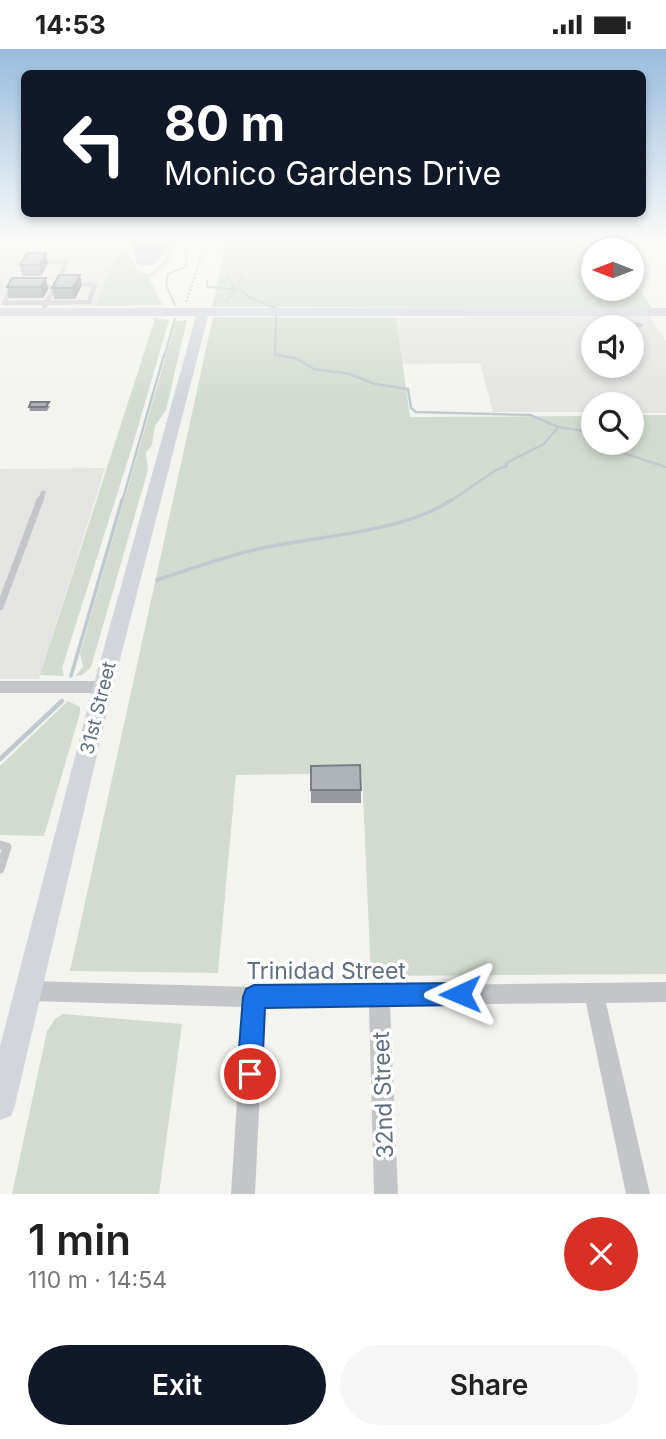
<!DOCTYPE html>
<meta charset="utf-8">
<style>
body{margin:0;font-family:Inter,sans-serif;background:#f6f6f6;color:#222;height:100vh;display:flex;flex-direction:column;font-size:26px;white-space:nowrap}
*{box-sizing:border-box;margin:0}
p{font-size:23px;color:#767676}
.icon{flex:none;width:38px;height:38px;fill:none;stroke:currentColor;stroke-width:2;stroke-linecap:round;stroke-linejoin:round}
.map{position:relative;height:1145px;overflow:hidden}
.side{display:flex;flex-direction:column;background:#fff;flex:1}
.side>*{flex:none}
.top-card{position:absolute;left:21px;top:21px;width:625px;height:147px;border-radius:10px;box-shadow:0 4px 10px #0003;background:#111827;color:#fff;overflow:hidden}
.needle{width:46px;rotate:270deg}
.buttons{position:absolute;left:581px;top:189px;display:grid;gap:14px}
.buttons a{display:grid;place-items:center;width:63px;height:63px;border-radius:50%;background:#fff;box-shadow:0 4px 10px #0003;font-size:35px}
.pin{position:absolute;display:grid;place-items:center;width:60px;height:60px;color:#fff;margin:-30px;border:4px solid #fff;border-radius:50%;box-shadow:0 2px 7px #0007}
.me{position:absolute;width:77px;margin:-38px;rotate:269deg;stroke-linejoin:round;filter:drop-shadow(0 0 5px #0008)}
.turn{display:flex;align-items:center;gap:24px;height:147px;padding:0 28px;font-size:32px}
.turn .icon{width:91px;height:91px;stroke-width:2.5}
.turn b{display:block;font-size:49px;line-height:60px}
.round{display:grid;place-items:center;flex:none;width:74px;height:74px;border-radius:37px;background:#f6f6f6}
.summary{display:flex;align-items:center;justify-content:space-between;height:119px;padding:0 28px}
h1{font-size:42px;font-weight:600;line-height:52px}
.button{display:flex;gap:14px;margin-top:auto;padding:14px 28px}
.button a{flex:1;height:80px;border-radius:42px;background:#111827;color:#fff;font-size:28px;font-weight:600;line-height:80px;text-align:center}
.button a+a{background:#f6f6f6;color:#222}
.status{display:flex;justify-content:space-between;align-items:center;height:49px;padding:0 35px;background:#fff;direction:ltr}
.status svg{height:19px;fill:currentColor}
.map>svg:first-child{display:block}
</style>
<div class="status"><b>14:53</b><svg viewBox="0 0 49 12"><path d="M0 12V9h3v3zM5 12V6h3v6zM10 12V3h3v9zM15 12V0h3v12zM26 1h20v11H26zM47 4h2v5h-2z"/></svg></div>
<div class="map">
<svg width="666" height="1145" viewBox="0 0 666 1145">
<rect width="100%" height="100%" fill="#f3f4ef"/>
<!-- built -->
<g fill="#e4e4e3" fill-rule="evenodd">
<polygon points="0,191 122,191 95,257 0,256"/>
<path d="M649 267 666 292V364H632V355H593V363H493L480 314 402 315 396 269ZM593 278H632V317H593Z"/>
<polygon points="105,419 39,630 0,630 0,420"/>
</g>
<!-- green -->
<g fill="#d3dbd0">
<path d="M122 191C129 200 138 243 159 217 166 209 163 207 174 200L166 217 149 229 162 256 95 257Z"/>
<polygon points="227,191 610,191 607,193 613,201 593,201 593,240 632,240 632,230 652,259 212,258"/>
<polygon points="213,268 396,269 410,368 593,367 593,394 632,394 632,366 666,366 666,925 371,927 362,724 236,726 218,924 70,922"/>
<polygon points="153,269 169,271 133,395 62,619 64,627 40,626 154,273"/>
<polygon points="187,271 166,361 155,377 152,396 146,404 148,421 91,618 82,626 75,627 83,618 80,604 176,272"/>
<polygon points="68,652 80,658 80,664 44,787 0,786 0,717"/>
<polygon points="63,965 182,975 159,1145 12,1145 47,982 55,970"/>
</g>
<!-- water -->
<polygon fill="#c0c9d0" points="130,191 183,191 163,204 156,214 145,217 137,215"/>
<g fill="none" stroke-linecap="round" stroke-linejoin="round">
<!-- stream-far3 -->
<g stroke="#c0c9d0" stroke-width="2">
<polyline points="207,232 207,238 241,241 249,248 277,260"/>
<polyline points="175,256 166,236 168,225 187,217 185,203 193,191"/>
<polyline points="276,268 275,306 288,308"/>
<polyline points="164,308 175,270"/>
</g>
<!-- stream-far2 -->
<g stroke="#c0c9d0" stroke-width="2.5">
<polyline points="277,306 295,309 314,320 350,325 375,335 408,340 411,359 416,363 530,366 558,378 544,395 506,414 507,417 496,421 449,453"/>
<polyline points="558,378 584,382 593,387"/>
<polyline points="605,394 617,402 666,418"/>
<polyline points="122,453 164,306"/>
</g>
<!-- stream-far1 -->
<g stroke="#c0c9d0" stroke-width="3.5">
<path d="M157 531C188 521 218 510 249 502 309 487 402 485 451 451"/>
<polyline points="71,627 122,451"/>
</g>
<!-- stream -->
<polyline stroke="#c0c9d0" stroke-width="4.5" points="0,710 62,652"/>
<!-- path -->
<g stroke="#bcbdc0" stroke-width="2" stroke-dasharray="2 2" stroke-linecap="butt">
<polyline points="221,191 220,199 234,242 226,253"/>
<polyline points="235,241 243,228 253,191"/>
<polyline points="186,253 207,191"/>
</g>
<!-- lane-far3 -->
<g stroke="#c3c5c9" stroke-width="4.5">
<polyline points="49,213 67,213 57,232"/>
<polyline points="41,237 54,239 42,263"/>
<polyline points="12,238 4,254 89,253 95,236 75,235"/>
<polyline points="619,276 641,276"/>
</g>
<!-- lane-far2 -->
<polyline stroke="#c3c5c9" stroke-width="5" points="40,453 43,444"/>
<!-- lane-far1 -->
<polyline stroke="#c3c5c9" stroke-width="7" points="0,558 40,451"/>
<!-- lane -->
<polyline stroke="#c3c5c9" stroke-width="9" points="0,796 7,798 0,820"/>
<!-- street -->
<g fill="#c3c5c9" fill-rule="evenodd">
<polygon points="0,632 103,632 108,634 111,638 108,642 103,644 0,644"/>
<polygon points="29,932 254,938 666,933 666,953 606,954 650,1145 626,1145 586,954 390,956 398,1145 374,1145 369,957 264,958 255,1145 231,1145 243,958 29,952 22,949 19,942 22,935"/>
</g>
<!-- secondary -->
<polygon fill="#d2d6dc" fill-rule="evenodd" points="0,259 666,259 666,267 208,267 113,638 15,1056 11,1067 0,1071 0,997 93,638 196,267 0,267"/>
</g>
<!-- wall -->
<g fill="#969aa0">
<polygon points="48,215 41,227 22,227 20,216"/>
<polygon points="12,229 48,240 43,249 9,249 7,238"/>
<polygon points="82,236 75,250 54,250 52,239"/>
<polygon points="50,357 47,362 30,362 29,358"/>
<polygon points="311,717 361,741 361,754 311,754"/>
</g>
<!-- shaded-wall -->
<g fill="#7a7d82">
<polygon points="46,204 48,215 41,227 39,216"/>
<polygon points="80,226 82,236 75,250 73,239"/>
<polygon points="46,229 48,240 43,249 41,238"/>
</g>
<!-- building -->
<g fill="#aeb3ba" stroke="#7a7d82" stroke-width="2">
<polygon points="27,204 46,204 39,216 20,216"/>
<polygon points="59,226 80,226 73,239 52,239"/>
<polygon points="12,229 46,229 41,238 7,238"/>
<polygon points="31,353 49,353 46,358 29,358"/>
<polygon points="360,716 361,741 311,741 311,717"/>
</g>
<!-- sky -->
<linearGradient id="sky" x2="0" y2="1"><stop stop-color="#98bcde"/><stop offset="0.54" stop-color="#fafaf8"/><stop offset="1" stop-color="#fafaf8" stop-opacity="0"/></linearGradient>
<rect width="666" height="352" fill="url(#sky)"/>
<!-- route -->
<polygon fill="#1a73e8" stroke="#114b97" stroke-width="2" points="460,934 468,937 471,945 468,953 460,956 265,959 262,1025 258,1034 250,1037 241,1034 237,1025 243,948 246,940 254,936"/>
<g text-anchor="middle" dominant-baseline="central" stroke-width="7" stroke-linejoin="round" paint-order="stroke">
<!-- street labels -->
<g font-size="19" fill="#616f82" stroke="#fff">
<text transform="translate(98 659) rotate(-76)">31st Street</text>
</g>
<!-- near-street labels -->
<g font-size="23" fill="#616f82" stroke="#fff">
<text x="326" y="922">Trinidad Street</text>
<text transform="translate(383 1046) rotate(-92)">32nd Street</text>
</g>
</g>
</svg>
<div class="buttons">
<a><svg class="needle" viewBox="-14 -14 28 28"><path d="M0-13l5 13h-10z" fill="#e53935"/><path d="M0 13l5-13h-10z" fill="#767676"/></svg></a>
<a><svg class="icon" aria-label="sound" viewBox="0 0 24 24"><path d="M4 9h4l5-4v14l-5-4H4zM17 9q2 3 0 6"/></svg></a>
<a><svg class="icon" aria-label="search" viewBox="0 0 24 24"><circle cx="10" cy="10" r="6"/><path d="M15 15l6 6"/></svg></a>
</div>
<div class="pin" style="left:250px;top:1025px;background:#d93025"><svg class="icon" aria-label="arrive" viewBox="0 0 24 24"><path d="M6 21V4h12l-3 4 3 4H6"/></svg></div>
<svg class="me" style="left:460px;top:945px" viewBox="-20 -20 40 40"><path d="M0-17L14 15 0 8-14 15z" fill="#1a73e8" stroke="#fff" stroke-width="4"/></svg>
<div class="top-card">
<div class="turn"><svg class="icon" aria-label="left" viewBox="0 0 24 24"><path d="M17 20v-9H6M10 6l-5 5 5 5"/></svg><div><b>80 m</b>Monico Gardens Drive</div></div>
</div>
</div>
<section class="side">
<div class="summary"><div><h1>1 min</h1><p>110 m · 14:54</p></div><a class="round" style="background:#d93025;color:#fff"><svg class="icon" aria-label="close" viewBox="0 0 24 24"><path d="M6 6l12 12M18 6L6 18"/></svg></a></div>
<div class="button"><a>Exit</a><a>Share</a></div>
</section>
